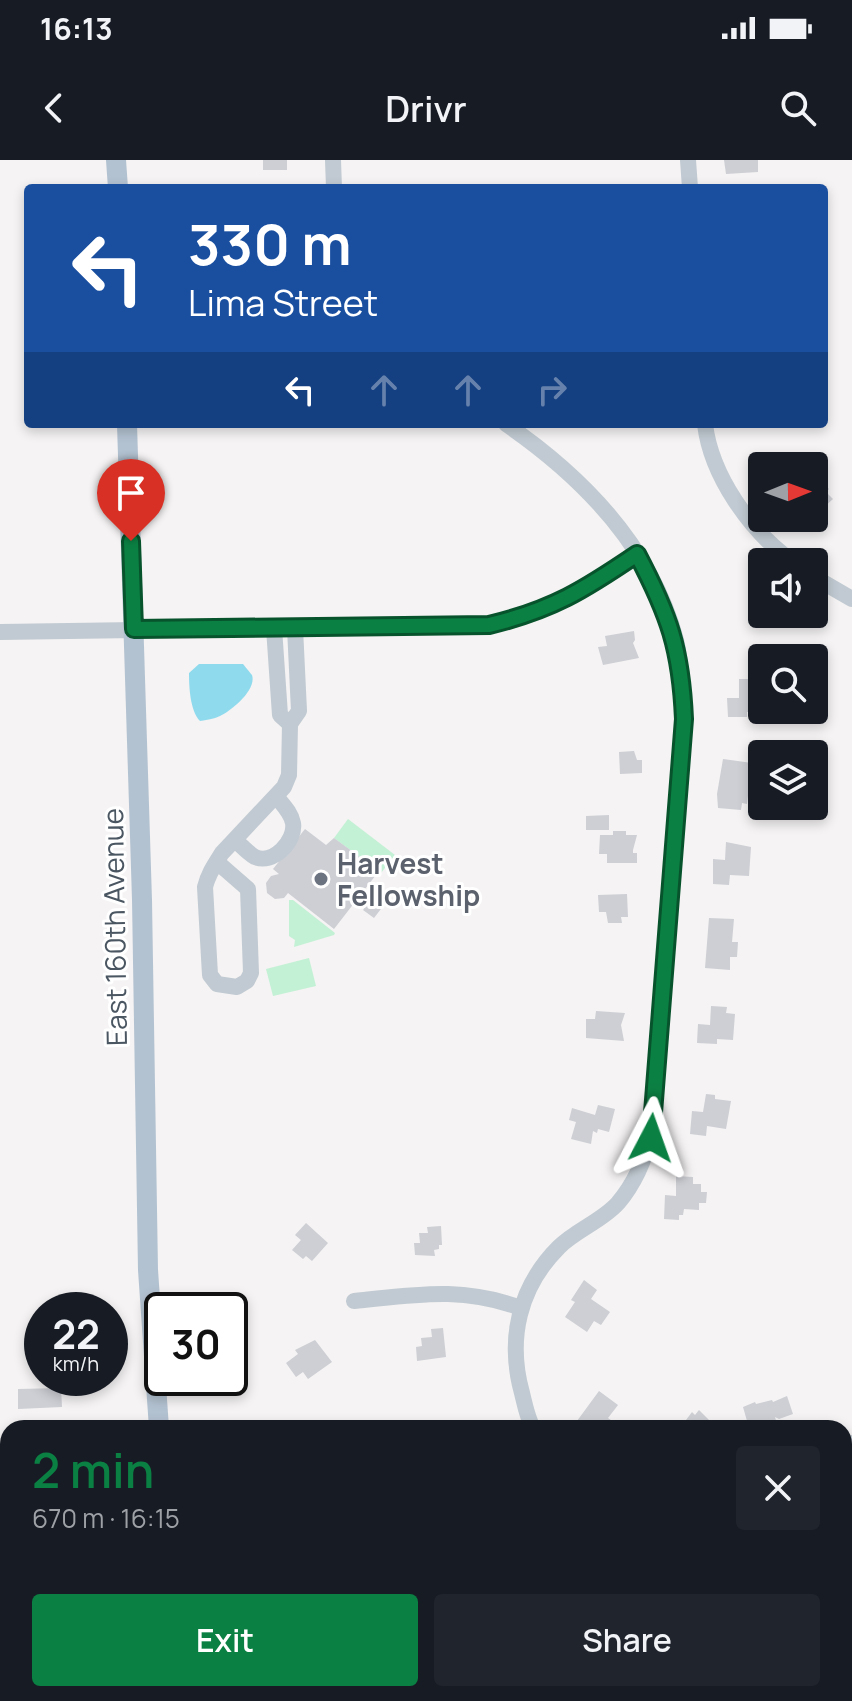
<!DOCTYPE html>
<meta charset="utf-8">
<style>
body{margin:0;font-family:Manrope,sans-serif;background:#20242c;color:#f1f3f6;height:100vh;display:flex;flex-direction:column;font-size:30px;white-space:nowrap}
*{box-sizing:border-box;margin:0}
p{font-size:26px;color:#9ea1a6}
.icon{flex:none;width:44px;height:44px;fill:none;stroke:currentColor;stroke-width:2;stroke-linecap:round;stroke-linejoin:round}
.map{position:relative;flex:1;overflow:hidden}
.sheet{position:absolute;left:0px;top:1260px;width:852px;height:282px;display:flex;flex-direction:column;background:#171b24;border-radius:24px 24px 0 0;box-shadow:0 4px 12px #0003}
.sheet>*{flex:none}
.guide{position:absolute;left:24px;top:24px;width:804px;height:244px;border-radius:8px;box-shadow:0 4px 12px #0003;background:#1a4fa0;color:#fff;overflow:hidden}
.needle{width:52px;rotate:89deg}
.tools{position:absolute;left:748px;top:292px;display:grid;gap:16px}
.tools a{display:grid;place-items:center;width:80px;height:80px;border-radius:8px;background:#171b24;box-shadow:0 4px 12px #0003;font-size:40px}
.speed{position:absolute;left:24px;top:1132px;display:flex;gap:16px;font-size:40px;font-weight:700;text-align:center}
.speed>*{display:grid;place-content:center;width:104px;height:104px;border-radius:50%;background:#171b24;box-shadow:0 4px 12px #0003;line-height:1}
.speed small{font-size:20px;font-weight:400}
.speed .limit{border:4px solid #111;border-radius:12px;background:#fff;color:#111}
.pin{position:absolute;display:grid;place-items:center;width:68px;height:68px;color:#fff;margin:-82px -34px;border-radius:50% 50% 50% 0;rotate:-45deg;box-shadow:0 0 8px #0007}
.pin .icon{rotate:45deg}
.me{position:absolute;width:88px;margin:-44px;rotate:4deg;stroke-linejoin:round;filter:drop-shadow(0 0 6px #0008)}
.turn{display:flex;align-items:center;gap:28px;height:168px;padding:0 32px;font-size:36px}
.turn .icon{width:104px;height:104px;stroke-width:2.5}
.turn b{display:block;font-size:56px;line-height:68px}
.lanes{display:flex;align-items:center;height:76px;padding:0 32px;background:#0003;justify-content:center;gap:40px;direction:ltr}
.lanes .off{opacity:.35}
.round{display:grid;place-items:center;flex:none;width:84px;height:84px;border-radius:8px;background:#20242c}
.summary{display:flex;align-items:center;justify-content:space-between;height:136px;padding:0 32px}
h1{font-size:48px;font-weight:600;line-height:60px;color:#0b8043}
.cta{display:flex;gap:16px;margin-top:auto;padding:16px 32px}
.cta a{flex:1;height:92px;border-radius:8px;background:#0b8043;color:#fff;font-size:32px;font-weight:600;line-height:92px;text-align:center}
.cta a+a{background:#20242c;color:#f1f3f6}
.status{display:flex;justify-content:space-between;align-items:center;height:56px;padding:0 40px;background:#171b24;direction:ltr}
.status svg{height:22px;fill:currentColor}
header{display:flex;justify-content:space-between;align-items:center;height:104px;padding:0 32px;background:#171b24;font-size:36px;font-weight:600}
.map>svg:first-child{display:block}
</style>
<div class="status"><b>16:13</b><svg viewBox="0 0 49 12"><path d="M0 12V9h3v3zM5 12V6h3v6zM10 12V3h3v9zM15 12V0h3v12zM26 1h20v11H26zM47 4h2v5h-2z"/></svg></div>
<header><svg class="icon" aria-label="back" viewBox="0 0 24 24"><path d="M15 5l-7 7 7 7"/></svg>Drivr<svg class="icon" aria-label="search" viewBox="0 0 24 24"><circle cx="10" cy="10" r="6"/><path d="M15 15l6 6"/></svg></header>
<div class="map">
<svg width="852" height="1541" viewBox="0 0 852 1541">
<rect width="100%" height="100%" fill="#f5f3f3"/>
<!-- green -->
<g fill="#c3f1d5">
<polygon points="348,659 395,695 381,713 334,678"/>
<polygon points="289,740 293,740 335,773 334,775 294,787 295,780 289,776"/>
<polygon points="309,798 316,826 273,836 266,809"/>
</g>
<!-- water -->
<path fill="#90daee" d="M199 504H243C244 505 251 514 252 515 257 530 231 551 220 556 214 559 206 560 200 561 190 551 189 526 189 513Z"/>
<!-- building -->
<g fill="#cdcfd5">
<rect x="263" y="0" width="24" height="10"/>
<polygon points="724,0 758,0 758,12 726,14"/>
<polygon points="814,314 829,329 826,332 833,339 820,351 814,344"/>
<polygon points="634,471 635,480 633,483 639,498 603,505 598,487 607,486 605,476"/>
<polygon points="739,519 755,519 755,526 762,526 762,552 747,552 747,557 728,557 727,538 739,538"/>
<polygon points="634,591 637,600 642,600 642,613 620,614 619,592"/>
<polygon points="723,599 752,603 747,644 742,643 741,650 718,648 717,634"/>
<polygon points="609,655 609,670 586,670 586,656"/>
<polygon points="305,669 326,685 334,678 379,711 334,769 288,733 284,738 275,739 267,733 266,723 271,716 279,714 273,709"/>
<polygon points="613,671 626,671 626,675 637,675 633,690 633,693 637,693 637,703 607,703 607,694 599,694 600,675 613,675"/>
<polygon points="726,682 751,687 749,716 730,715 729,725 713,724 713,699 725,700"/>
<polygon points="376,732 387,741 374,758 363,750"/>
<polygon points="627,734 628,757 621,757 622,763 608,763 606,752 599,752 598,735"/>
<polygon points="709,758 734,759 732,782 738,782 737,797 730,797 730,810 705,808"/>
<polygon points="711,846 727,847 726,853 735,854 733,880 717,879 717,884 697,883 698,864 710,865"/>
<polygon points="596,851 625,853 621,865 624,881 586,878 586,859 595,859"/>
<polygon points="706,934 715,935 715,939 731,941 726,969 707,966 706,976 690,974 692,951 703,952"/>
<polygon points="598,945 615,949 609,972 598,969 597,973 593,971 591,984 571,979 576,962 569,960 572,948 595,955"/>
<polygon points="676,1016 693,1017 693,1024 701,1024 701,1032 707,1032 706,1043 699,1043 699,1050 684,1049 683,1055 679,1055 679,1060 664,1059 665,1035 676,1036"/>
<polygon points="306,1063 328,1083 312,1101 306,1096 303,1099 292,1090 301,1080 295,1075"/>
<polygon points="441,1066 442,1085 439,1085 439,1089 434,1090 435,1096 415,1095 414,1083 420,1083 419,1073 428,1073 427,1067"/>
<polygon points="584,1120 597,1130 591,1139 610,1152 601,1165 594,1161 587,1172 565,1157 575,1142 571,1140"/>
<polygon points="443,1168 446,1197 417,1201 416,1187 422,1186 421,1178 432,1177 431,1169"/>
<polygon points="315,1180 332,1202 308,1219 303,1212 296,1217 286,1203 298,1194 295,1190"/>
<polygon points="61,1228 62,1247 18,1249 18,1229"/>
<polygon points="599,1231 618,1245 608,1258 622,1268 586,1268 577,1261"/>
<polygon points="787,1236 793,1254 779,1259 775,1257 777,1264 766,1268 749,1268 743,1247 755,1242 756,1244 772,1240 773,1242"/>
<polygon points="699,1250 717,1268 680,1268 692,1252 695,1255"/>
<polygon points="845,1449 852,1477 844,1479 844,1449"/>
<polygon points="10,1534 44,1534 44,1541 10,1540"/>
</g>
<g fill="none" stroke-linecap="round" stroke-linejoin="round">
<!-- minor -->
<g stroke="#c1cad2" stroke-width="16">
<polyline points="333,0 334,28"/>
<polyline points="688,0 690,28"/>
<path d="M506 264C583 317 651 386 676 480 682 506 683 533 684 559L651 978C643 1002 635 1023 618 1043 602 1061 576 1070 559 1087 519 1127 507 1179 522 1233 525 1245 527 1257 533 1268"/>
<path d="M705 264C711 316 751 372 793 402"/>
<polyline points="814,417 852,439"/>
<polyline points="274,468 280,555 290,564"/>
<path d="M0 472 489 465C553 450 584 430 637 394"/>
<path d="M235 680C241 685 248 693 255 697 273 705 296 681 293 663 291 652 282 644 276 636"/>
<path d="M217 702 248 729 251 813 247 821 237 827 217 824 210 815 205 727C208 714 215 704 222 693L284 627 289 615 290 564 299 551 295 468"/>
<path d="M354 1141C416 1135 460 1126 521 1148"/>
<polyline points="844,1286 852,1283"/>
<polyline points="628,1534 634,1541"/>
</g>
<!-- major -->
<g stroke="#b3c2d1" stroke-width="20">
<polyline points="116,0 118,28"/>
<polyline points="127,264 142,740 148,1110 159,1268"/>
<polyline points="179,1534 180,1541"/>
</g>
</g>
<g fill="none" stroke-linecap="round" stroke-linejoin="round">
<defs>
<path id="route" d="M131 381 134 469 489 465C552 450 584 430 637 394 669 455 681 489 684 559L651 978"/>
</defs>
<!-- route casing -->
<use href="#route" stroke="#07532c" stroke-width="20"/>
<!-- route -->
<use href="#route" stroke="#0b8043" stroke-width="14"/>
</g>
<!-- markers -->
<circle fill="#6b7280" stroke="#fff" stroke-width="3" cx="321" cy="719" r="8"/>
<g text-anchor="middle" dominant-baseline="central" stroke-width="6" stroke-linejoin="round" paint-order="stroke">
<!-- worship labels -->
<g font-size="28" font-weight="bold" fill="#5b616d" stroke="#fff" text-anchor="start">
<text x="337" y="703">Harvest<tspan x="337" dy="32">Fellowship</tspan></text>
</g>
<!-- street labels -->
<g font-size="28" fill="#4a5661" stroke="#fff">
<text transform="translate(114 767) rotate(-91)">East 160th Avenue</text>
</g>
</g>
</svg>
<div class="tools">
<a><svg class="needle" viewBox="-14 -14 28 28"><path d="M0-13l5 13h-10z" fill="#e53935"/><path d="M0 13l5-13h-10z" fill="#9ea1a6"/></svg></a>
<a><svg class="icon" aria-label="sound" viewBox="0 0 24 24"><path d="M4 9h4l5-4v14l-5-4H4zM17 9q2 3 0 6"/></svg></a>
<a><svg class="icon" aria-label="search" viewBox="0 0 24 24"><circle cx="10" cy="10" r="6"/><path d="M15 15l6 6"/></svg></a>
<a><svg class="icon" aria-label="layers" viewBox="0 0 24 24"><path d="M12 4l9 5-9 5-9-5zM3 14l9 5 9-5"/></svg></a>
</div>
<div class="speed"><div>22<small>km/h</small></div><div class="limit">30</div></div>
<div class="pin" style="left:131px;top:381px;background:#d93025"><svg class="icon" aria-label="arrive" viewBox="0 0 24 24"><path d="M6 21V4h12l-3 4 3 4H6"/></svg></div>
<svg class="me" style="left:651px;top:978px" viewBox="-20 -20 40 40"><path d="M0-17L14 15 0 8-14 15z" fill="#0b8043" stroke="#fff" stroke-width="4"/></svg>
<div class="guide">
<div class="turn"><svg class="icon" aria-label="left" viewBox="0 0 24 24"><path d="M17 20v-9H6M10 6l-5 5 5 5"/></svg><div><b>330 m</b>Lima Street</div></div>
<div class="lanes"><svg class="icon" aria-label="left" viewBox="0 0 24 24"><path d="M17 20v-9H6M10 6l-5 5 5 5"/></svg><svg class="icon off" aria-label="ahead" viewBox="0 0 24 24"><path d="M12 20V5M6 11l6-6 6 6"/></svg><svg class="icon off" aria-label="ahead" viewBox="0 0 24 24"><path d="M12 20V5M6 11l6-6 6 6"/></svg><svg class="icon off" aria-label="right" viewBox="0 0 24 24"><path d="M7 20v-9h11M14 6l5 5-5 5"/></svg></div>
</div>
<section class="sheet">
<div class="summary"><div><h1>2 min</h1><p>670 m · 16:15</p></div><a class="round"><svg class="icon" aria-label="close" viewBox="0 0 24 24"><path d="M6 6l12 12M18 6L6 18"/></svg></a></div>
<div class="cta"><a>Exit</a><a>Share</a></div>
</section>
</div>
